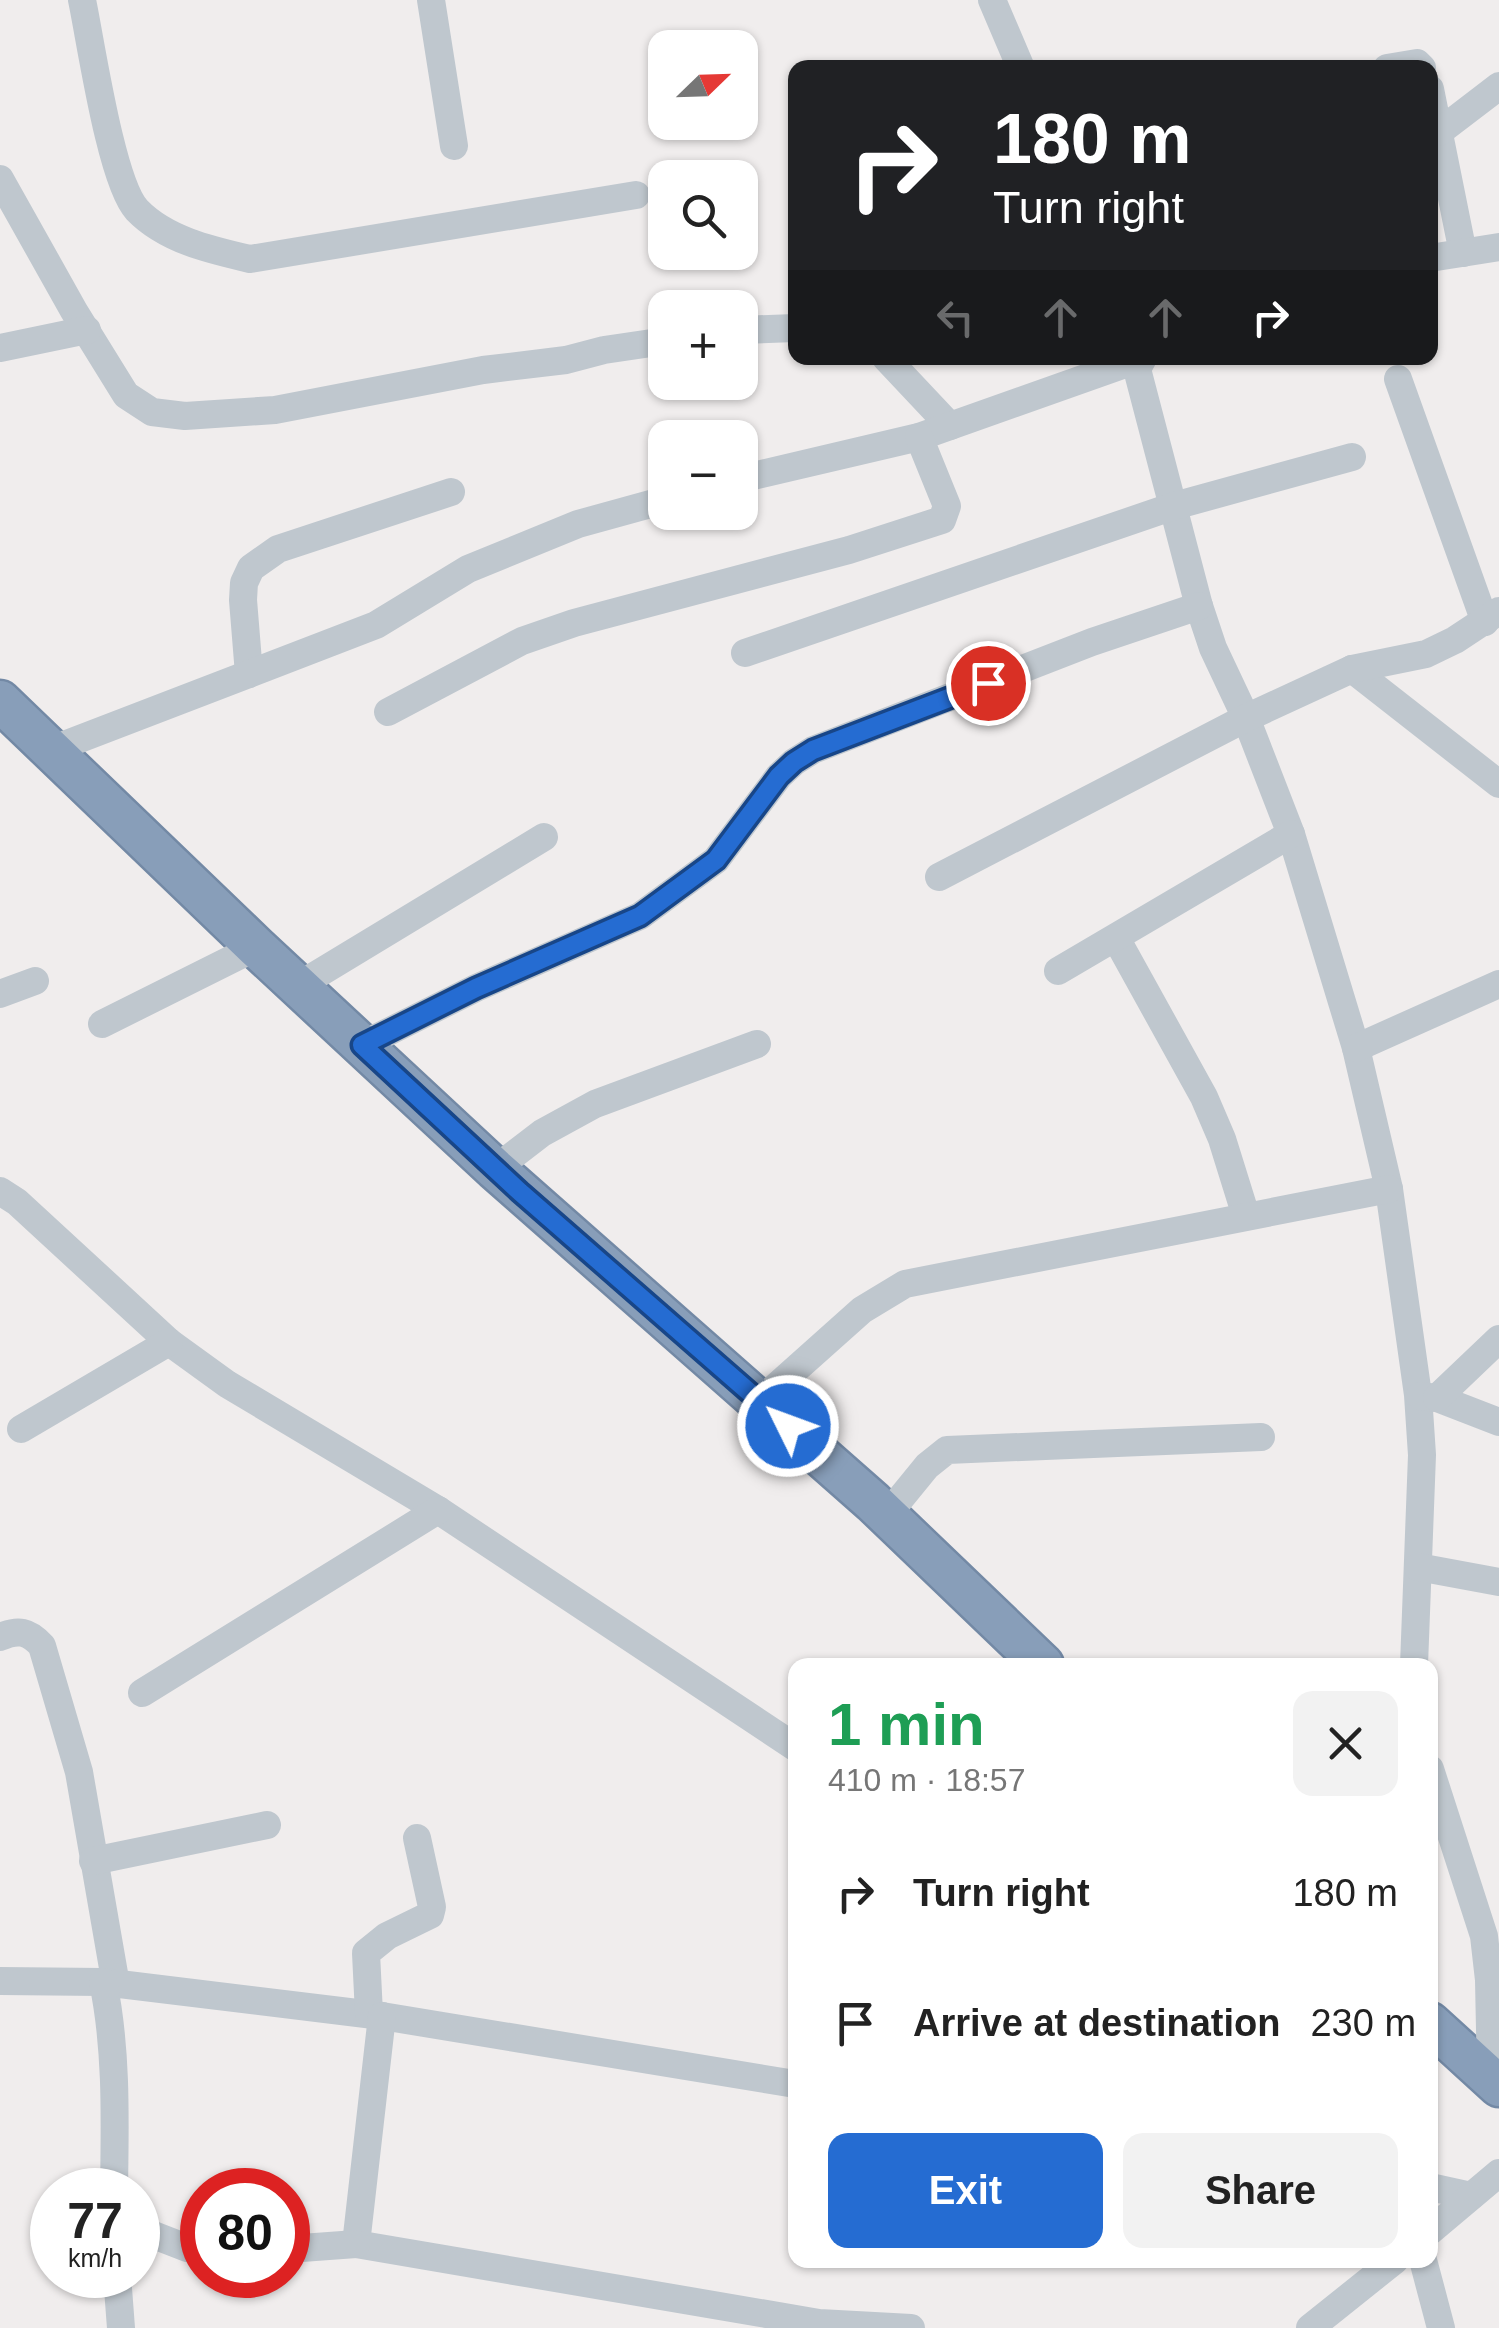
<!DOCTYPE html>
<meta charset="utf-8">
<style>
body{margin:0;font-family:Arial,sans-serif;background:#f2f2f2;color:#222;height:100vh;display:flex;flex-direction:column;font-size:38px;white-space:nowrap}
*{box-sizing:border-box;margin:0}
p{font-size:32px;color:#767676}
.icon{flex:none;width:55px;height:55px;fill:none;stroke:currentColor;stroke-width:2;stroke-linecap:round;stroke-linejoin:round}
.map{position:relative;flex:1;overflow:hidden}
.drawer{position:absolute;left:788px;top:1658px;width:650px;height:610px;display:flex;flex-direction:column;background:#fff;border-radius:20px;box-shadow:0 2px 8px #0004}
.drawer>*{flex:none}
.hud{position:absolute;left:788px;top:60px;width:650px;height:305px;border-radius:20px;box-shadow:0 2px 8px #0004;background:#202124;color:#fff;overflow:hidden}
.needle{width:65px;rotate:67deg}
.tools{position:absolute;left:648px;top:30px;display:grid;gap:20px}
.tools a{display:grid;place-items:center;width:110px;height:110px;border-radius:20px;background:#fff;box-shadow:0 2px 8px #0004;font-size:50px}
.speed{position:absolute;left:30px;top:2168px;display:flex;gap:20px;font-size:50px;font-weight:700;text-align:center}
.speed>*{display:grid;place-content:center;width:130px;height:130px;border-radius:50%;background:#fff;box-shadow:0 2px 8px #0004;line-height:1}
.speed small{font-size:25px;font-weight:400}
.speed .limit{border:15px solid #d22;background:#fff;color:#111}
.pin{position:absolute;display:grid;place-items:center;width:85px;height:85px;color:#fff;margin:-42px;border:5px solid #fff;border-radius:50%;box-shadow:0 2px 10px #0007}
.me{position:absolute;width:110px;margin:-55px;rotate:312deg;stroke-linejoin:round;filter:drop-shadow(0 0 8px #0008)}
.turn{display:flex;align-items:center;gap:35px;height:210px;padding:0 40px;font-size:45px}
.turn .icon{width:130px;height:130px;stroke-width:2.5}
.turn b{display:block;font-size:70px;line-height:85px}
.lanes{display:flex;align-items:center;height:95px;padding:0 40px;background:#0003;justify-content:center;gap:50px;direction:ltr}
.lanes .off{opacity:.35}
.round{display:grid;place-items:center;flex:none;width:105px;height:105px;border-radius:20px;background:#f2f2f2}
.head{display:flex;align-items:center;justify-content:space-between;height:170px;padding:0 40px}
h1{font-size:60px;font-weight:600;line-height:75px;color:#1e9e55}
.cta{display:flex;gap:20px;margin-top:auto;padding:20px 40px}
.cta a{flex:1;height:115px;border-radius:20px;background:#256cd2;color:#fff;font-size:40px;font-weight:600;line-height:115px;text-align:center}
.cta a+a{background:#f2f2f2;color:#222}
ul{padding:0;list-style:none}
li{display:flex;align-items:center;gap:30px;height:130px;padding:0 40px}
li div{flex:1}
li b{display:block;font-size:38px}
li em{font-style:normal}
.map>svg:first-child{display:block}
</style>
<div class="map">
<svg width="1499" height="2328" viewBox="0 0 1499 2328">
<rect width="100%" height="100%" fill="#f0eded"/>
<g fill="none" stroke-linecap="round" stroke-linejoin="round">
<defs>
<g id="highway">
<polyline points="0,701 256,947 495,1169 873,1502 1043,1665"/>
<polyline points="1430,2023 1499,2086"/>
</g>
</defs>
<!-- highway casing -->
<use href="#highway" stroke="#7389a5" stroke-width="45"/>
<!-- minor -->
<g stroke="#bfc7ce" stroke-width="28">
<path d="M82 0C91 43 111 182 137 210 166 240 211 250 250 259L636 195"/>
<polyline points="431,0 454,146"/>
<polyline points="992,0 1021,68"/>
<polyline points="1387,68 1417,63 1422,68"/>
<polyline points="1430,89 1463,253"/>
<polyline points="1439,132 1499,86"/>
<polyline points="0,179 74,311 126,395 152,412 185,416 275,410 483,370 566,360 604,350 665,341"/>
<polyline points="1430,258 1499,247"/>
<polyline points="740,330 795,328"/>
<polyline points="0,348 87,330"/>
<polyline points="886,358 950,426"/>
<polyline points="1143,358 1137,369 1199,606 1213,648 1246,718 1291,834 1356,1048 1389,1189 1418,1395 1422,1455 1414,1665"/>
<polyline points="1398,379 1485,622"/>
<polyline points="740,479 919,437 1142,358"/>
<polyline points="745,653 1174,506 1352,457"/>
<polyline points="1352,669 1499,784"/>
<polyline points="249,674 243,600 244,583 251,568 278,549 451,492"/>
<polyline points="388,712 522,641 574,623 849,550 942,520 947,506 919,437"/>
<polyline points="51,750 376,625 468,569 578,524 665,500"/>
<polyline points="939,877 1246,718 1352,669 1426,654 1455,640 1499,611"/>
<polyline points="1116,938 1204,1097 1222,1139 1246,1216"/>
<polyline points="1058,971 1291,834"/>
<polyline points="298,986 544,837"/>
<polyline points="0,994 35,981"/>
<polyline points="102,1024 256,947"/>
<polyline points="362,1045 476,988 640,916 716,860 779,776 794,762 813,750 1092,642 1199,606"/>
<polyline points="1356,1048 1499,984"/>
<polyline points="495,1169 542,1133 595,1104 757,1044"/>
<polyline points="0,1191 17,1202 169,1342 227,1384 438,1510 795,1747"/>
<polyline points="1420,1396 1437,1398 1499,1422"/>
<polyline points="1437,1398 1499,1339"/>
<polyline points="760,1401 862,1310 905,1284 1389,1189"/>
<polyline points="21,1429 169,1342"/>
<polyline points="887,1515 927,1466 947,1450 1261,1437"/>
<polyline points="1418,1567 1499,1582"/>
<path d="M0 1637C18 1629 29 1631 42 1646L79 1772 116 1985"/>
<polyline points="142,1693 438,1510"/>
<polyline points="1430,1769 1484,1936 1489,1980 1491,2079"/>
<polyline points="93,1861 267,1825"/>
<polyline points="0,1981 103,1982 382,2016 795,2084"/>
<path d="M103 1982C117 2049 115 2121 114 2190"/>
<polyline points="369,2014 366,1953 387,1936 430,1915 432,1907 417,1838"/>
<polyline points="382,2016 356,2244 819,2323 911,2328"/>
<polyline points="1430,2187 1471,2196"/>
<polyline points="138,2229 187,2248 202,2250"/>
<polyline points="1430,2231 1499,2173"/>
<polyline points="288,2249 356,2244"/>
<polyline points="1423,2260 1441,2328"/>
<polyline points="117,2275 121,2328"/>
<polyline points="1310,2328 1395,2260"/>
</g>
<!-- highway -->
<use href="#highway" stroke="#889eb9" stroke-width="40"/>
</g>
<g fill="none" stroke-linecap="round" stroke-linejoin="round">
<defs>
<polyline id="route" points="788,1426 520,1192 362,1045 476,988 640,916 716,860 779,776 794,762 813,750 988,683"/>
</defs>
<!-- route casing -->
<use href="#route" stroke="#184688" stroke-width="25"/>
<!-- route -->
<use href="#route" stroke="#256cd2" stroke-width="18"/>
</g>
</svg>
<div class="tools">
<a><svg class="needle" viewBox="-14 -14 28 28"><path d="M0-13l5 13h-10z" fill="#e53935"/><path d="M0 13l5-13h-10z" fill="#767676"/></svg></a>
<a><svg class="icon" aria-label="search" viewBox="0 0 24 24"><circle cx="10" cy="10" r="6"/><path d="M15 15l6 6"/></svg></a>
<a>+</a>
<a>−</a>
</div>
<div class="speed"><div>77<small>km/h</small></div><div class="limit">80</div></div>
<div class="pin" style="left:988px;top:683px;background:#d93025"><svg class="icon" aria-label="arrive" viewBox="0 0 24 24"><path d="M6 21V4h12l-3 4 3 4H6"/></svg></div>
<svg class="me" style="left:788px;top:1426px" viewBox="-20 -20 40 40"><circle r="17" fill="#256cd2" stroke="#fff" stroke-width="3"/><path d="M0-11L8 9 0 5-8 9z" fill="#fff"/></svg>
<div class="hud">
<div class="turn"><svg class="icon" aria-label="right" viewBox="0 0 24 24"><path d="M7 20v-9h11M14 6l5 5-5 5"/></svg><div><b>180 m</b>Turn right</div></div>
<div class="lanes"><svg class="icon off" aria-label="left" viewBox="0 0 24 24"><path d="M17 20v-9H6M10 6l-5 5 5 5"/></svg><svg class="icon off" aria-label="ahead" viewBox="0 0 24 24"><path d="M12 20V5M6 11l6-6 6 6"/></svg><svg class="icon off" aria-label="ahead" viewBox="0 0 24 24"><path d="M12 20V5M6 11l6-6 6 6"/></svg><svg class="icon" aria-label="right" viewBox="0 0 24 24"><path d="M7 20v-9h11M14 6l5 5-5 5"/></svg></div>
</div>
<section class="drawer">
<div class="head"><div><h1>1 min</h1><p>410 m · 18:57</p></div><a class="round"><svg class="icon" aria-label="close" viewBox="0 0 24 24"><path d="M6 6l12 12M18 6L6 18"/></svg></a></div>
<ul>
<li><svg class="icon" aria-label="right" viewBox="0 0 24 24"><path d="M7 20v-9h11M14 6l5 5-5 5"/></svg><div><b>Turn right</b></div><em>180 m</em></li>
<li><svg class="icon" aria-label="arrive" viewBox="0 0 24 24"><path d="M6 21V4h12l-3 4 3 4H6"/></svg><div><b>Arrive at destination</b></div><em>230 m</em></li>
</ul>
<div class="cta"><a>Exit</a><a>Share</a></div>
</section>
</div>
